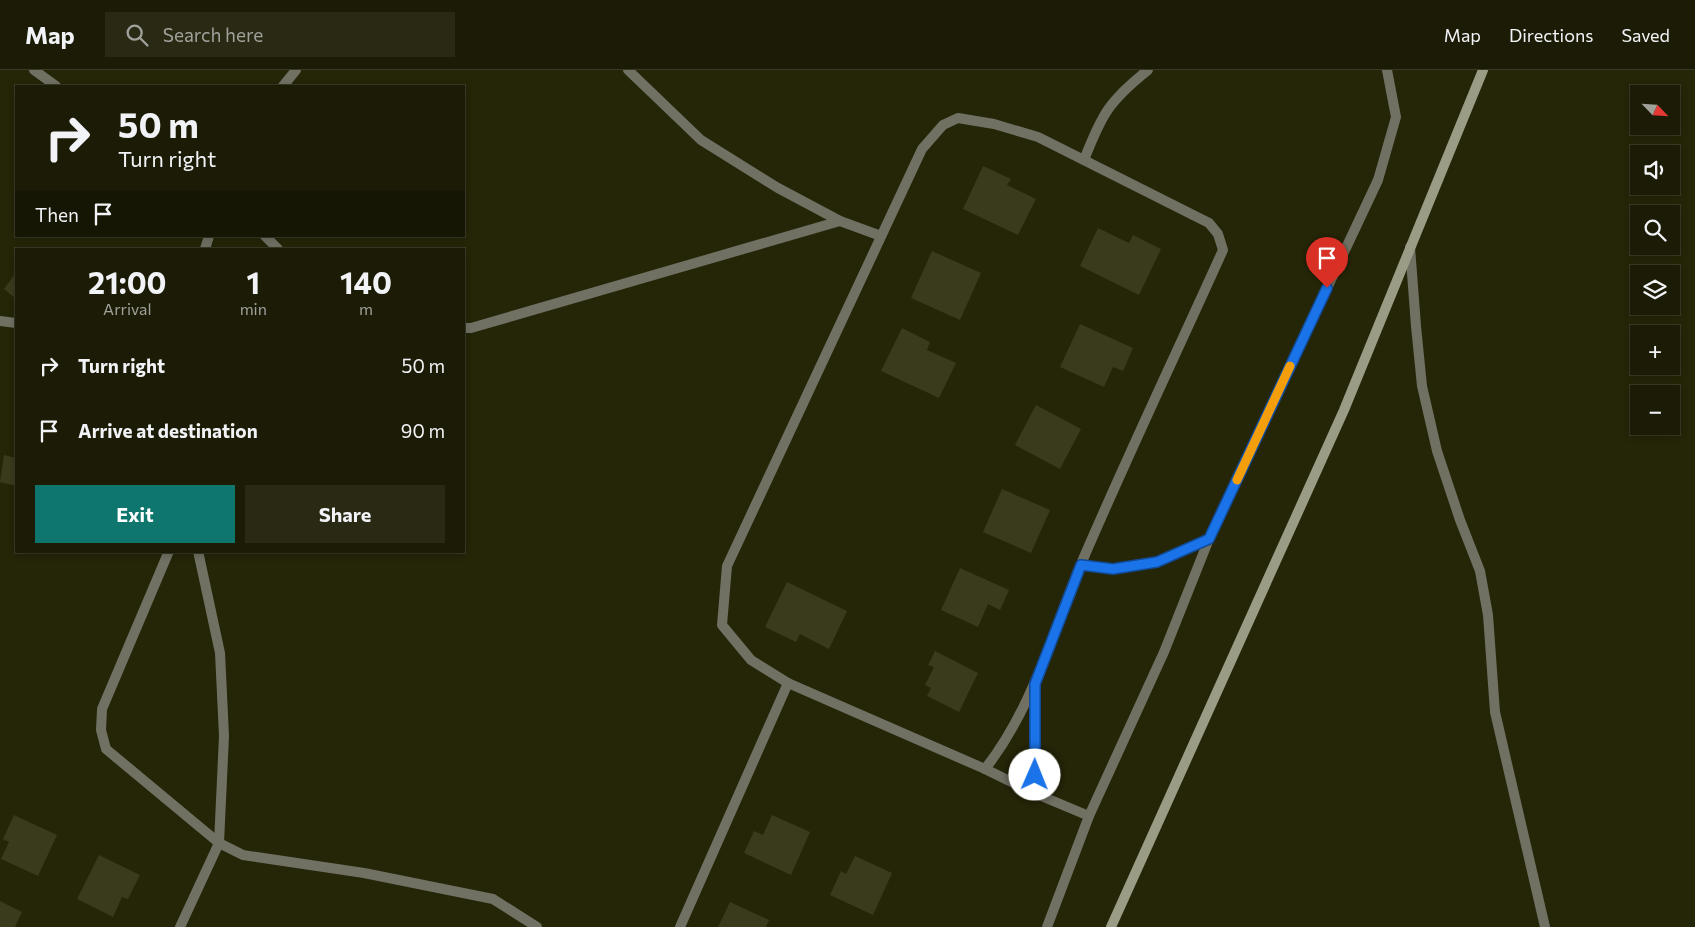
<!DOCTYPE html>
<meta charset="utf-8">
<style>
body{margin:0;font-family:Commissioner,sans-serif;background:#292914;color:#f1f3f6;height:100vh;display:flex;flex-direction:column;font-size:19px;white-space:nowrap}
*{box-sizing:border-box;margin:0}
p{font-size:16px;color:#a0a19b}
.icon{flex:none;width:28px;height:28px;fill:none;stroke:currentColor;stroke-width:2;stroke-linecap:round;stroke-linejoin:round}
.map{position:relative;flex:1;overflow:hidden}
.drawer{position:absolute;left:15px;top:178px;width:450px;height:305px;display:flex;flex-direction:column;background:#1c1c06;border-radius:0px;box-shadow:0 2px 8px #0003,0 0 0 1px #3a3a28}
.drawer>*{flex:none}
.guide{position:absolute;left:15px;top:15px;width:450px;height:152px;border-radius:0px;box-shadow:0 2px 8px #0003,0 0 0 1px #3a3a28;background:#1c1c06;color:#f1f3f6;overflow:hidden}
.needle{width:32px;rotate:115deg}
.buttons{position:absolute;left:1630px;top:15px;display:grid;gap:10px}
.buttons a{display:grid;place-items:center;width:50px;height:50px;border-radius:0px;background:#1c1c06;box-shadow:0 2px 8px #0003,0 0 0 1px #3a3a28;font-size:25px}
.pin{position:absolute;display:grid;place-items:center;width:42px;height:42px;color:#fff;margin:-51px -21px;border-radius:50% 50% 50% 0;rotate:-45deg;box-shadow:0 0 5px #0007}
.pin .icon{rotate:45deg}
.me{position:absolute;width:55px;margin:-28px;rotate:1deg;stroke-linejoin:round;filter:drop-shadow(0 0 4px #0008)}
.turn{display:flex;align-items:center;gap:18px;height:105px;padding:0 20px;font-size:22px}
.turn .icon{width:65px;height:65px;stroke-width:2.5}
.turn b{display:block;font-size:35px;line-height:42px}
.then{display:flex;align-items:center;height:48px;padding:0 20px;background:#0003;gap:10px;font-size:19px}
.eta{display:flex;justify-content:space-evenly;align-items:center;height:85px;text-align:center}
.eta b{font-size:30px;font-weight:700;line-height:35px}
.action{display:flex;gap:10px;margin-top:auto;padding:10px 20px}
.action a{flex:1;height:58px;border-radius:0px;background:#0f766e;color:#fff;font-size:20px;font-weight:700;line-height:58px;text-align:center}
.action a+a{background:#292914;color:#f1f3f6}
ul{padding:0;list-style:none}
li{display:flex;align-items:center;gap:15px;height:65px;padding:0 20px}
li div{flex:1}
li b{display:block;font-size:19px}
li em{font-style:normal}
header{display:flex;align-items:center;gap:30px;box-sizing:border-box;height:70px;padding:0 25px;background:#1c1c06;border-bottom:1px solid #3a3a28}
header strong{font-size:24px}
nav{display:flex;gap:28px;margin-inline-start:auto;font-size:18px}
.search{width:350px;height:45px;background:#292914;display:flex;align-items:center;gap:12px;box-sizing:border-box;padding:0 18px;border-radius:0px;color:#a0a19b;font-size:19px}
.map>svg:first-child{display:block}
</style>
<header>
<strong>Map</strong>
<div class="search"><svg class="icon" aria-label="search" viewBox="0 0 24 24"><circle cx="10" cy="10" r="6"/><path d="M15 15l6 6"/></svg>Search here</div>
<nav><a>Map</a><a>Directions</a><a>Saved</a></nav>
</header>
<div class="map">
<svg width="1695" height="857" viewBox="0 0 1695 857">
<rect width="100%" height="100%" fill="#252508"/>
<!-- building -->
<g fill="#3a3a1d">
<polygon points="983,96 1011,109 1007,115 1036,129 1018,165 963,139"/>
<polygon points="1098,158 1129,173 1133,165 1161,179 1139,225 1080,196"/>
<polygon points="932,181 981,203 960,250 911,228"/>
<polygon points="15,204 16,205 16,229 4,219"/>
<polygon points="1080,254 1133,278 1123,301 1113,297 1104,317 1060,297"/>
<polygon points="902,258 930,272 927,280 956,293 939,328 881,301"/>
<polygon points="1036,335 1081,359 1060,399 1015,375"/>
<polygon points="4,385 16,388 16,416 0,412"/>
<polygon points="1002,419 1050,440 1031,483 983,462"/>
<polygon points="960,498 1009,520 1000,540 988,534 978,557 941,540"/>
<polygon points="787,512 847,541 829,579 800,564 796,572 765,557"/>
<polygon points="935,581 978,603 959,642 927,626 931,618 925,615 934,597 928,595"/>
<polygon points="14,745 57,765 38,806 1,789 9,772 3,769"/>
<polygon points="772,745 810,762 791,805 744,783 754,761 763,765"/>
<polygon points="99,785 140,805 128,829 122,827 113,847 77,829"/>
<polygon points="855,786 892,803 873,845 830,825 841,801 846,804"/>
<polygon points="0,831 22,842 15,857 0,857"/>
<polygon points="730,832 769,850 766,857 718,857"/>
</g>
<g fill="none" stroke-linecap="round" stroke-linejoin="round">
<!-- lane -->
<polyline stroke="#707063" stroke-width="10" points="1416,256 1422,316 1437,381 1460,450 1480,501 1488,545 1495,642 1545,857"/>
<!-- street -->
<g stroke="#707063" stroke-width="10">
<polyline points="34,0 56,16"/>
<polyline points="628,0 701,70 778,118 840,151 881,166"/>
<polyline points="283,16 296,0"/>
<path d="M958 48 994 54 1038 67 1209 153 1218 164 1223 180C1176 284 1126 389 1081 494 1051 565 1033 638 985 699L788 613 751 590 722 555 727 496 922 79 943 55Z"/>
<path d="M1084 90C1102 44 1109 31 1148 0"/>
<polyline points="265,166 278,179"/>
<polyline points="1410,177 1416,256"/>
<polyline points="205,179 209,166"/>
<polyline points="0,251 16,253"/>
<polyline points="464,258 471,258 840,151"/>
<polyline points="169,481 102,639 101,660 106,679 219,773 180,857"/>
<polyline points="198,481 220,583 224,666 219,773 243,785 364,803 493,829 537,857"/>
<polyline points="1081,495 1113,499 1157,492 1209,469"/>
<polyline points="1035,618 1034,723 1089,746"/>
<polyline points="985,699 1034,723"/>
<polyline points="680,857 788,613"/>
<polyline points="1047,857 1089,746 1164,582 1209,469 1378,110 1396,47 1387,0"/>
</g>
<!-- secondary -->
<polyline stroke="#9b9c86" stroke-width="10" points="1111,857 1344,340 1483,0"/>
</g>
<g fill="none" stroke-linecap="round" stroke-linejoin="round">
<defs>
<polyline id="route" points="1035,705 1035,614 1081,495 1113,499 1157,492 1209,469 1327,218"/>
</defs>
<!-- route casing -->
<use href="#route" stroke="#114b97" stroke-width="12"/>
<!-- route -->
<use href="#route" stroke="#1a73e8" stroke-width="9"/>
<!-- slow -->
<polyline stroke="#f59e0b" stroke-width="9" points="1237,410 1290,296"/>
</g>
</svg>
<div class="buttons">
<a><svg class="needle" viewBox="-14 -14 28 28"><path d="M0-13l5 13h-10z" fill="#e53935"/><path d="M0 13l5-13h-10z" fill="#a0a19b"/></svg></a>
<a><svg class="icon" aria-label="sound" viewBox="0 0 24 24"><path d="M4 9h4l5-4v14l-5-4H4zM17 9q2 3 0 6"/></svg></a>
<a><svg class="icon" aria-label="search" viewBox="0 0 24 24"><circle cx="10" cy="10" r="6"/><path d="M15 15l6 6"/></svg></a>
<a><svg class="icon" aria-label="layers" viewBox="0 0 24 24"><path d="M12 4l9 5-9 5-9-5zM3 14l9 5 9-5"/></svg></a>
<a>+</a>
<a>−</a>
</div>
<div class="pin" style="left:1327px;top:218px;background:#d93025"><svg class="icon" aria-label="arrive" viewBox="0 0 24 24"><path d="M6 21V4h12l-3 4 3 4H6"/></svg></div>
<svg class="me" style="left:1035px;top:705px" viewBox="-20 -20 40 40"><circle r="19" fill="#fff"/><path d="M0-13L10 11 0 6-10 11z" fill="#1a73e8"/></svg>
<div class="guide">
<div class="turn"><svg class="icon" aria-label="right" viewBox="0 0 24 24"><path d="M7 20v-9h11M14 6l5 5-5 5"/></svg><div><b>50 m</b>Turn right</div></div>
<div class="then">Then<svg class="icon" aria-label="arrive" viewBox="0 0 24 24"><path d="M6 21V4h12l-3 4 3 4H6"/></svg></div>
</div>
<section class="drawer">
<div class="eta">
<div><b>21:00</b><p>Arrival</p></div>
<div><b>1</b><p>min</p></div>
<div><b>140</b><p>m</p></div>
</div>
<ul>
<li><svg class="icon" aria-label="right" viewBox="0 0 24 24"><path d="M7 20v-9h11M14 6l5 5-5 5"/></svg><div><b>Turn right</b></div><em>50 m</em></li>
<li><svg class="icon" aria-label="arrive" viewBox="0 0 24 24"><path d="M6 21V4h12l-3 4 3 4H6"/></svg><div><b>Arrive at destination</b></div><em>90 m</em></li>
</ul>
<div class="action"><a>Exit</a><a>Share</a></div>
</section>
</div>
